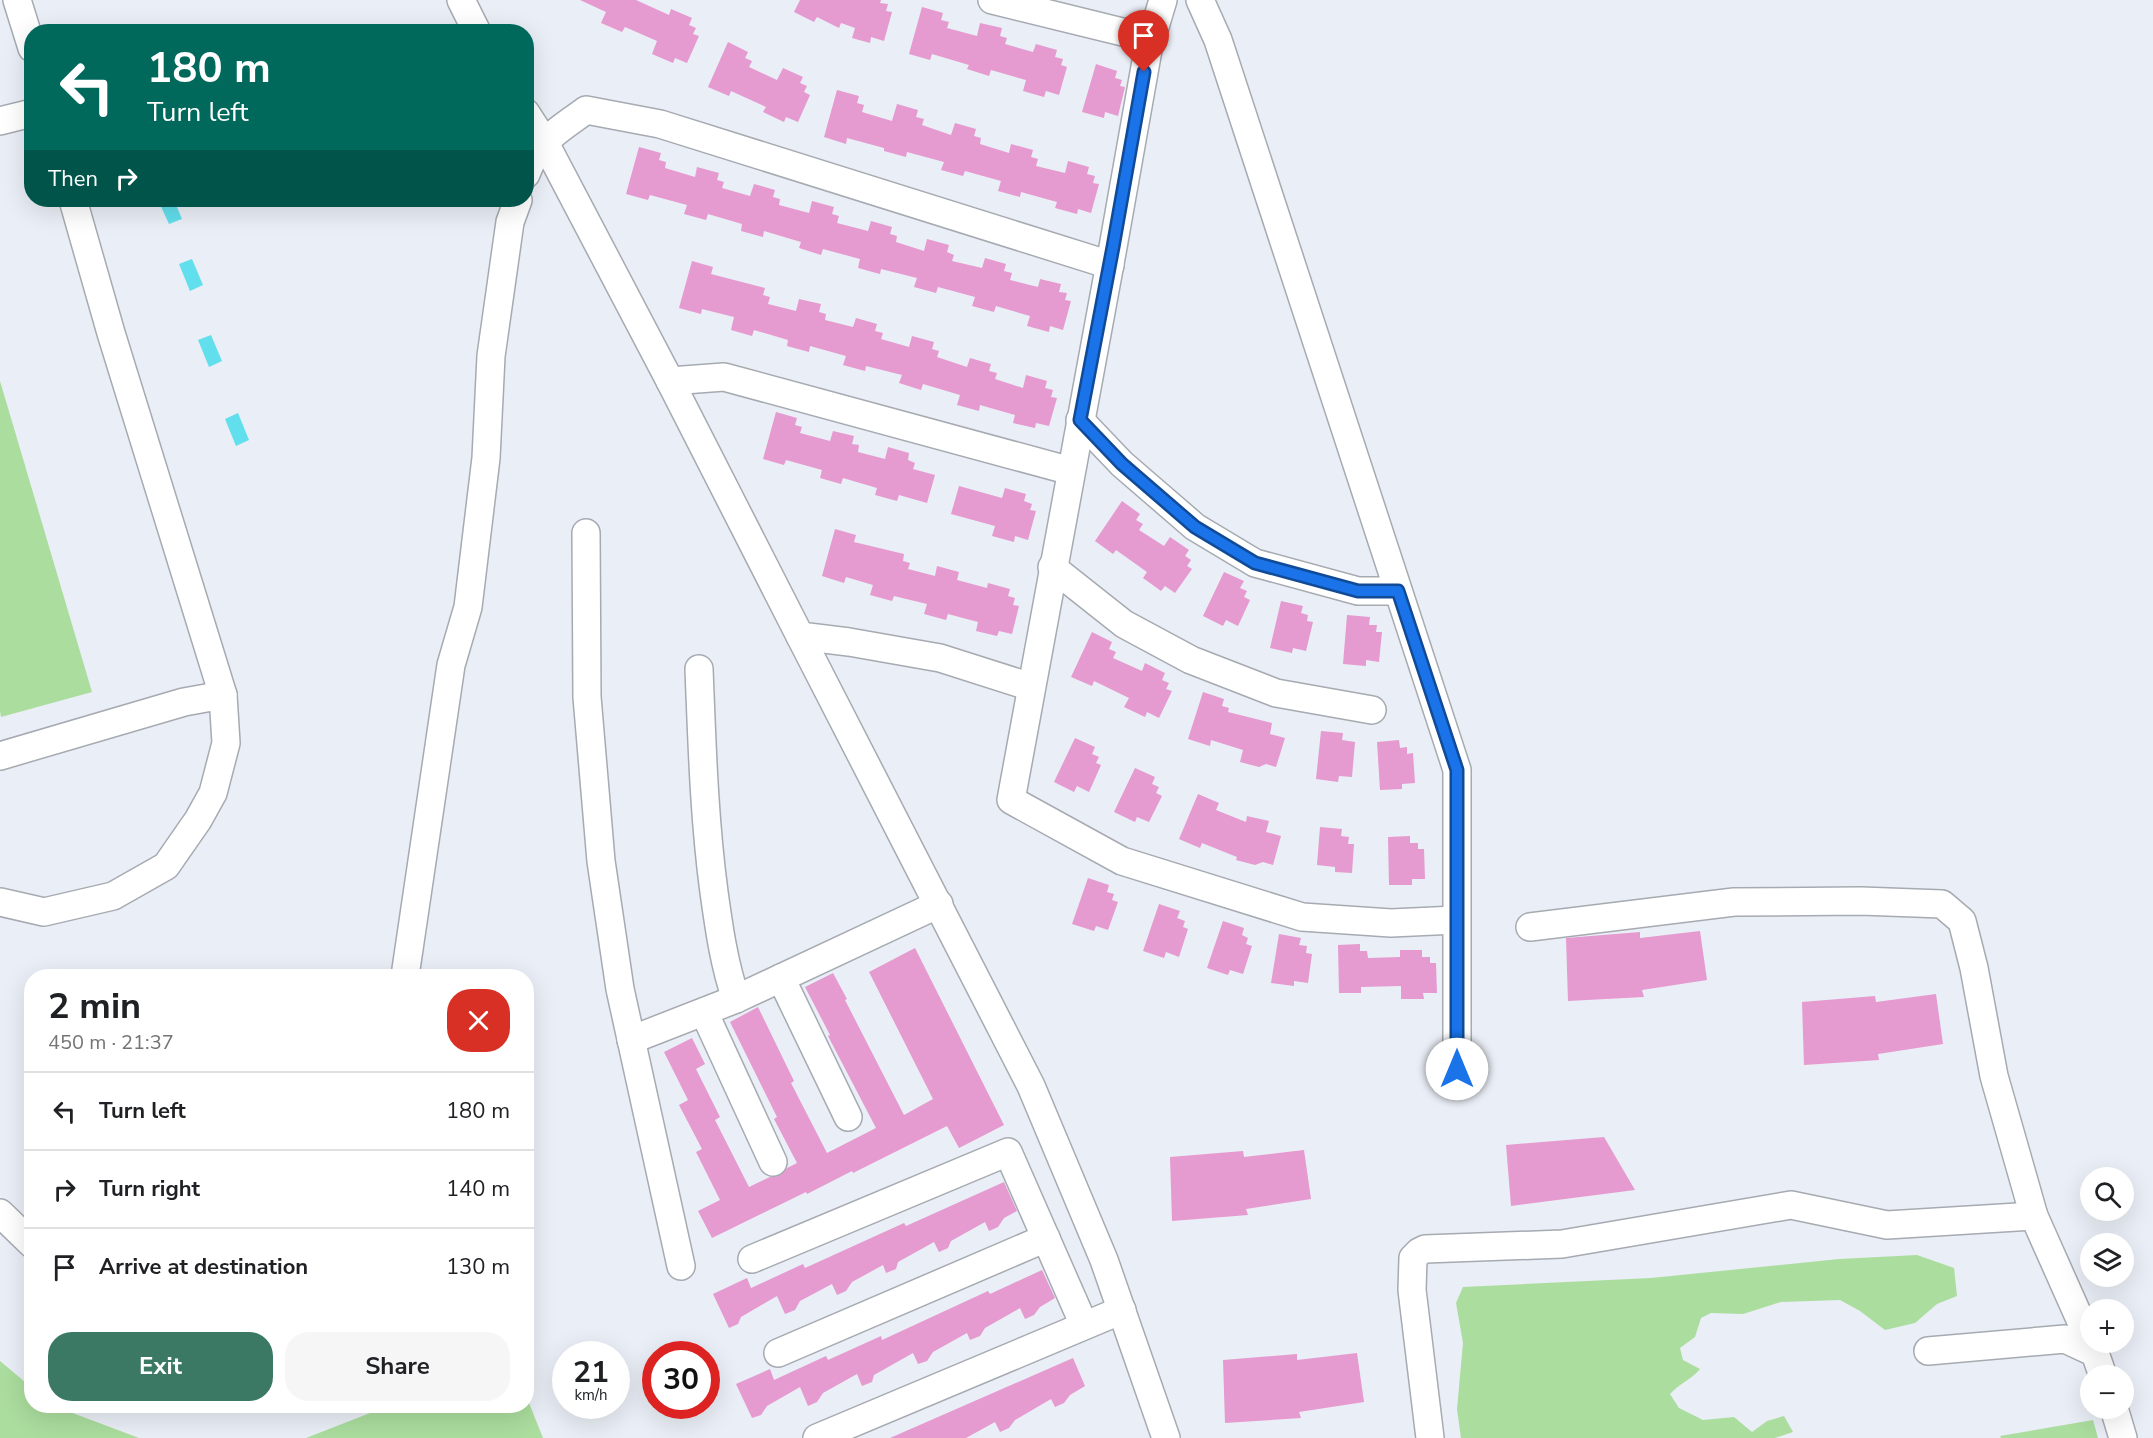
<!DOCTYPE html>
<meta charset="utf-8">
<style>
body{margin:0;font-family:"Nunito Sans",sans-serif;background:#f6f6f6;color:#202124;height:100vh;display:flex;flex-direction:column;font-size:22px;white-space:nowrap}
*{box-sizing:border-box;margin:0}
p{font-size:20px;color:#757577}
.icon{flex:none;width:33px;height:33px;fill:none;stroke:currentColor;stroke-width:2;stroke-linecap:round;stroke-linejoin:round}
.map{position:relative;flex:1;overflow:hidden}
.drawer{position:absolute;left:24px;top:969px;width:510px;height:444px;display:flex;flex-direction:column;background:#fff;border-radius:24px;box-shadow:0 6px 24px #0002}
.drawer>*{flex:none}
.top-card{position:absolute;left:24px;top:24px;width:510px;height:183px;border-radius:24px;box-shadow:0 6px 24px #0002;background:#00695c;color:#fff;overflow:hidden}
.tools{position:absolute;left:2080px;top:1167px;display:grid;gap:12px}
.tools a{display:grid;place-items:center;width:54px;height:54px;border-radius:50%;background:#fff;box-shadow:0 6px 24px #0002;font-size:30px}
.speed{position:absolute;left:552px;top:1341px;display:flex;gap:12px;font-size:30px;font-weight:700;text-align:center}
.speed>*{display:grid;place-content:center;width:78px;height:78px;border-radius:50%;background:#fff;box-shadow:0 6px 24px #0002;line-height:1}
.speed small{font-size:15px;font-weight:400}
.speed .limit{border:9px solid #d22;background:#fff;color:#111}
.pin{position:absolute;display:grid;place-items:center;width:51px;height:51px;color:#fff;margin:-62px -26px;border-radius:50% 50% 50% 0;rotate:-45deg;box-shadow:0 0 6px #0007}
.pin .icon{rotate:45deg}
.me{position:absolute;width:66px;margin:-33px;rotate:0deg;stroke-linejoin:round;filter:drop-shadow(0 0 4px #0008)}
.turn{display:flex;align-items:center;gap:21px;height:126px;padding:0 24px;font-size:27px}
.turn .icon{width:78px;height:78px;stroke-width:2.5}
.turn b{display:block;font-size:42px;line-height:51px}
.then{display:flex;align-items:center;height:57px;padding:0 24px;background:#0003;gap:12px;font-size:22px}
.round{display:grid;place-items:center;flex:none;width:63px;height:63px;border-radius:24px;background:#f6f6f6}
.head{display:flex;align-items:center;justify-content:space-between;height:102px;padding:0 24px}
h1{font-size:36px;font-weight:700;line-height:45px}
.cta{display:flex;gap:12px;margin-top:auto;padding:12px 24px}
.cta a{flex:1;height:69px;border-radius:24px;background:#3c7965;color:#fff;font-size:24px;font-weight:700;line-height:69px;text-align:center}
.cta a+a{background:#f6f6f6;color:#202124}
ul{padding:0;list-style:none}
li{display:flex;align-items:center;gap:18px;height:78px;padding:0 24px;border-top:2px solid #e0e0e0}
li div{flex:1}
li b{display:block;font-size:22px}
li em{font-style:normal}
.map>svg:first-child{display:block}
</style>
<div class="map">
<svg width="2153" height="1438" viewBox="0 0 2153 1438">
<rect width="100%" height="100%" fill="#eaeef6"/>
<!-- green -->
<g fill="#abdd9e">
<polygon points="0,381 92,692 1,717 0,711"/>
<path d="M1917 1255 1954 1268 1957 1296 1937 1304 1915 1323 1885 1330 1860 1311 1840 1300 1781 1302 1743 1314 1711 1313 1701 1318 1695 1337 1680 1348 1683 1360 1700 1369C1692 1379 1679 1384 1670 1394L1679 1408 1703 1420 1734 1417 1752 1432 1767 1421 1784 1416 1793 1432 1775 1438H1461L1457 1409 1463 1343 1456 1303 1463 1287 1651 1278 1839 1259Z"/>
<polygon points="0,1361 31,1387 32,1406 54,1406 139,1438 0,1438"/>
<polygon points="527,1398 543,1438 306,1438 388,1406 526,1406"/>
<polygon points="2093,1420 2098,1438 2001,1438 2000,1436"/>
</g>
<!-- water -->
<g fill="#61dfec">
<polygon points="158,200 174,200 182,219 169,224"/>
<polygon points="192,259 203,285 190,291 179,264"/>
<polygon points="211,335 222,361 209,367 198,340"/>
<polygon points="238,413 249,440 236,446 225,419"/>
</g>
<!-- building -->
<g fill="#e59ad0">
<polygon points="580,0 636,0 669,15 671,9 692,18 689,25 696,28 693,34 699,36 687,63 675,58 673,63 652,54 657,41 625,27 622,32 601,23 606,12"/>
<polygon points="800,0 881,0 880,3 888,4 886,11 892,12 884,41 871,37 870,43 852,38 855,28 841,23 839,28 817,17 814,22 794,12"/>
<polygon points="922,7 943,13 941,20 949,22 947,28 977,36 980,23 1002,28 1000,36 1007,38 1005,44 1033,52 1036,44 1057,50 1055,57 1063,59 1061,65 1067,67 1059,95 1046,91 1044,97 1023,91 1026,80 991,70 989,76 967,69 969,65 932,54 930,60 909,54"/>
<polygon points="728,42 748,52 745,58 752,61 749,67 777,80 783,68 803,77 800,83 807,86 804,92 810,95 798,122 786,117 784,122 763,112 766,107 731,91 729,96 708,87"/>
<polygon points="1096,64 1117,71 1115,78 1122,80 1120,86 1125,87 1118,116 1105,112 1104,118 1082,112"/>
<polygon points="837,90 859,96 857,103 864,105 862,112 892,121 897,104 918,110 916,117 924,119 922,125 951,135 955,123 976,129 974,136 981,138 980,144 1009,153 1011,144 1033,150 1031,157 1038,159 1036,166 1065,173 1068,161 1089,167 1087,174 1095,176 1093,183 1099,184 1091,213 1078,209 1077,214 1055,208 1057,202 1021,192 1020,197 998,191 1001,181 965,171 963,176 941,170 944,162 907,152 906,157 884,151 884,148 847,138 846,144 824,137"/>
<polygon points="639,147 661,153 659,160 666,162 665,168 695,177 697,167 719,173 717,180 724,182 722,188 750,196 754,184 775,190 773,197 780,199 779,205 809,213 812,201 834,207 832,214 839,216 837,223 868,231 871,221 892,227 890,234 897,236 896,242 924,251 927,239 949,245 947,252 954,255 952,261 982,268 985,258 1006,264 1004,271 1012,273 1010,280 1038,287 1040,279 1061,284 1059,292 1067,293 1065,300 1071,301 1063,330 1050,326 1049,332 1027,326 1030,316 996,306 994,312 972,306 975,297 938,287 936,293 914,287 917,278 881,269 880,274 858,268 860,259 823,249 821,255 799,248 801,242 764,231 763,237 741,231 742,224 708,214 706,220 684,214 687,205 650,195 648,200 626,194"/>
<polygon points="692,261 713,267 711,274 765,288 763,295 770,297 768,304 796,311 799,299 821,304 819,312 826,314 825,320 853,327 856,318 877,324 875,331 883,333 881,339 909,347 912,336 934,342 932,349 939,351 937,357 967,367 970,358 991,364 989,371 997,373 995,379 1023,388 1026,375 1047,381 1045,388 1053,390 1051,397 1057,398 1049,426 1036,423 1035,428 1013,423 1015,415 980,405 979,411 957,405 960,395 923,384 921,390 899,383 902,375 866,366 865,371 843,365 846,356 810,346 809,352 787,346 788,340 754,330 752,336 731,330 734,317 702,309 701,314 679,308"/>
<polygon points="776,412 797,418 795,425 802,427 800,433 830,441 833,431 854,436 852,444 859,445 858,452 885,459 888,447 909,453 908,460 915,463 913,469 935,475 927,503 899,495 897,501 875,495 877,488 843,478 841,484 820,478 822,470 786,460 784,465 763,459"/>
<polygon points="959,486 1002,498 1005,488 1026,494 1024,501 1032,504 1030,510 1036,511 1028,540 1015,536 1014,542 992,536 995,526 951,514"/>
<polygon points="1122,501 1140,514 1136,520 1143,524 1139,530 1164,546 1170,537 1189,550 1185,556 1191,560 1187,566 1192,569 1175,593 1165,586 1161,591 1143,578 1147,572 1116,550 1113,554 1095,541"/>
<polygon points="835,529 856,535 854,542 904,554 903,561 910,563 908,569 935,576 937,566 959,572 957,580 987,588 988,583 1010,589 1008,596 1015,598 1013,605 1019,606 1012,634 999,631 997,636 976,631 978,622 948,614 946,620 924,614 927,604 894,596 892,601 870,595 873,585 846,577 844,583 822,576"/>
<polygon points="1224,572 1244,581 1240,588 1247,591 1244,597 1250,600 1238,626 1226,620 1223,626 1203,616"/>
<polygon points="1281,601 1303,606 1301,613 1308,615 1307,621 1313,622 1306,651 1293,648 1292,653 1270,648"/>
<polygon points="1347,615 1370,617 1369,625 1377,625 1376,632 1382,632 1379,662 1366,660 1366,666 1343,664"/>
<polygon points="1092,632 1112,642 1109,649 1116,652 1113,658 1142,671 1145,663 1165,673 1162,680 1169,683 1166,689 1172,691 1159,718 1147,712 1145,717 1124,707 1129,698 1094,681 1092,686 1071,677"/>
<polygon points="1203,692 1224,699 1222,706 1229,708 1228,712 1272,723 1270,734 1285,738 1276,767 1266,764 1259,767 1240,762 1243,750 1211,740 1210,746 1188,739"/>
<polygon points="1321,731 1343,733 1342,740 1355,742 1352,777 1339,776 1338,782 1316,779"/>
<polygon points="1075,738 1095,747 1092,754 1099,757 1096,763 1101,765 1089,792 1077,786 1074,792 1054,782"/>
<polygon points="1399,740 1400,748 1407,747 1407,754 1413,753 1415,783 1402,784 1402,789 1380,790 1377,742"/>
<polygon points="1135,768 1155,777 1152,784 1159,787 1156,793 1162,796 1149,822 1137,817 1135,822 1114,812"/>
<polygon points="1198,794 1219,803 1216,810 1246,822 1247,816 1269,821 1266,832 1281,836 1273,865 1263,862 1255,865 1236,860 1237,857 1202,843 1200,848 1179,839"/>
<polygon points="1320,827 1342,829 1341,836 1349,837 1348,844 1354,844 1352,873 1335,872 1335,867 1317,865"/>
<polygon points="1410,836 1410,843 1418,843 1418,849 1424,849 1425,879 1412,879 1412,885 1389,885 1388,837"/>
<polygon points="1088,878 1109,885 1107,892 1114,894 1112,900 1118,902 1108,930 1096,926 1094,931 1072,924"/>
<polygon points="1159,904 1180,911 1177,918 1185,921 1183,927 1188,929 1179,957 1166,952 1164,958 1143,951"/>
<polygon points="1223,921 1244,928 1242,935 1248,938 1246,944 1252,946 1243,974 1230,970 1228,975 1207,968"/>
<polygon points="1700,931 1707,980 1642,990 1644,997 1568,1001 1566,938 1640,932 1640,938"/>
<polygon points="1279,934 1301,938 1299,945 1307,946 1306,953 1312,954 1308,983 1294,981 1294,986 1271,983"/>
<polygon points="1360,944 1360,951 1367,951 1368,958 1400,957 1400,950 1422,950 1422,957 1430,957 1430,963 1436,963 1437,993 1423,993 1424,999 1401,999 1401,986 1361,987 1361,993 1339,993 1338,945"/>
<polygon points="915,948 1004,1125 959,1148 947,1126 853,1173 852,1171 807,1194 806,1192 712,1238 698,1211 720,1200 696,1152 702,1149 679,1105 688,1100 664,1052 692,1038 705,1064 696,1069 720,1117 715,1120 749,1187 770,1177 779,1176 787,1168 797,1163 774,1119 777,1117 730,1022 758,1007 794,1081 791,1083 827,1153 876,1128 828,1036 830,1035 805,987 833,973 847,999 845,1000 904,1115 933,1099 869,972"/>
<polygon points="1936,994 1943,1044 1878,1054 1879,1060 1804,1065 1802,1002 1875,996 1876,1002"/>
<polygon points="1604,1137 1635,1190 1511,1206 1506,1145"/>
<polygon points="1304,1150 1311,1199 1246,1209 1248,1215 1172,1221 1170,1157 1243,1151 1244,1157"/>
<polygon points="1004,1182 1017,1211 1004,1218 998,1227 989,1231 985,1222 951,1241 948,1248 939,1252 934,1242 898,1262 896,1269 886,1273 883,1265 852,1282 846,1291 837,1295 832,1284 800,1301 795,1310 785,1314 777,1296 741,1317 738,1324 729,1328 713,1294 747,1278 751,1288 803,1264 805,1268 904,1223 906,1226"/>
<polygon points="1042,1270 1055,1298 1040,1307 1034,1315 1025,1319 1020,1308 985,1328 980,1336 970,1340 967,1333 933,1352 927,1361 918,1364 913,1353 874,1375 872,1382 862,1386 857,1374 823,1393 817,1402 808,1406 800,1387 767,1406 761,1415 752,1418 736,1384 770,1369 774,1380 826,1356 828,1360 881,1336 882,1340 988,1291 990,1294"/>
<polygon points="1357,1353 1364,1402 1299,1412 1301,1418 1225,1423 1223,1360 1297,1354 1297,1360"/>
<polygon points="1073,1358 1085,1386 1070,1395 1064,1403 1055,1407 1051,1399 1015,1420 1009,1428 1000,1432 995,1422 966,1438 890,1438"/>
</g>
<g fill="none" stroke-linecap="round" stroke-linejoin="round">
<defs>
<g id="minor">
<polyline points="17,0 32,48"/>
<polyline points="461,0 477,32"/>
<polyline points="992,0 1151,39"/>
<polyline points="1163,0 1148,50 1113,247 1011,800 1122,861 1302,917 1391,923 1456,920"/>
<polyline points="1200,0 1218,40 1457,770 1457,1069"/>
<polyline points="526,113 544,141 670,381 800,636 849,642 940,658 1031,687"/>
<polyline points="0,121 32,113"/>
<path d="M526 174C539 139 558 131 586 110L660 124 1110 265"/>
<polyline points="670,381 724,377 1071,471"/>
<polyline points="1080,420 1122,464 1195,527 1255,563 1358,591 1398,591"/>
<polyline points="586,533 587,697 601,861 620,989 681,1266"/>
<polyline points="1052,567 1124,624 1191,660 1276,693 1372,710"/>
<polyline points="800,636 1031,1086 1104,1260 1166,1438"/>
<path d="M699 669C702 743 704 818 714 892 719 928 724 964 736 999"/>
<polyline points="0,756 184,702 223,695"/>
<polyline points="0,902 44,912 113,896 166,866 198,820 213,793 226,743 223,695 111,333 73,200"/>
<polyline points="1530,927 1734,902 1861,901 1942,904 1962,921 1974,968 1994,1076 2034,1216 2095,1353"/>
<polyline points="405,976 451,665 468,607 486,458 491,356 510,222 518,200"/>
<polyline points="781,978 848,1117"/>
<polyline points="704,1012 773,1162"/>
<polyline points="631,1040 736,999 939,904"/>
<polyline points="0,1213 32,1244"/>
<polyline points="752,1259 1008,1152 1084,1325"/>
<polyline points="1928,1351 2065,1339 2095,1353 2103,1376"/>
<polyline points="778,1353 1046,1238"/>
<polyline points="2114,1408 2123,1438"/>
<polyline points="817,1438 1122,1310"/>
<polyline points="1430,1438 1412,1290 1413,1258 1419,1252 1425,1249 1562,1244 1791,1205 1887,1225 2034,1216"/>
</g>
</defs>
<!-- minor casing -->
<use href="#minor" stroke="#a6aab1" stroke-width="30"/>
<!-- minor -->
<use href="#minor" stroke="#fff" stroke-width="27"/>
</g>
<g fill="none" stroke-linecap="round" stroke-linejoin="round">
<defs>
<polyline id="route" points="1144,72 1113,247 1080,420 1122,464 1195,527 1255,563 1358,591 1398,591 1457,770 1457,1069"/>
</defs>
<!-- route casing -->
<use href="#route" stroke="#114b97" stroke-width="15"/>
<!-- route -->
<use href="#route" stroke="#1a73e8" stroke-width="10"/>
</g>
</svg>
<div class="tools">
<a><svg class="icon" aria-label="search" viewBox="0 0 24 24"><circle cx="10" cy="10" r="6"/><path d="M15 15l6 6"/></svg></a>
<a><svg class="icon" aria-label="layers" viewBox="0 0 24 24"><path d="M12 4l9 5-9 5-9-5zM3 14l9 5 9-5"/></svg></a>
<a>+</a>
<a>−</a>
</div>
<div class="speed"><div>21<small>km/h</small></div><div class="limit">30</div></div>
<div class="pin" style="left:1144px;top:72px;background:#d93025"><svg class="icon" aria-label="arrive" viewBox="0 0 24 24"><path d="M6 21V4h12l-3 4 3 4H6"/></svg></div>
<svg class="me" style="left:1457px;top:1069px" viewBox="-20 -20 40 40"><circle r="19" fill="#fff"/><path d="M0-13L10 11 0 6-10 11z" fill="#1a73e8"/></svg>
<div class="top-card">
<div class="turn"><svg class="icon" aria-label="left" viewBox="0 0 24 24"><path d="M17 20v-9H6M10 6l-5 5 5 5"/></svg><div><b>180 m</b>Turn left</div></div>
<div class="then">Then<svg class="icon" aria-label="right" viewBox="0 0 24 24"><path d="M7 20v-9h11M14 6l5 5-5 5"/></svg></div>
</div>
<section class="drawer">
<div class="head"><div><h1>2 min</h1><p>450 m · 21:37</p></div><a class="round" style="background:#d93025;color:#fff"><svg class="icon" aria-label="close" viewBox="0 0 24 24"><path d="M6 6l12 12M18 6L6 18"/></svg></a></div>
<ul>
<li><svg class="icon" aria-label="left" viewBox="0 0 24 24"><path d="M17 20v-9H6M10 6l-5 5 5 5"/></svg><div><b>Turn left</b></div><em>180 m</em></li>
<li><svg class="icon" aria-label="right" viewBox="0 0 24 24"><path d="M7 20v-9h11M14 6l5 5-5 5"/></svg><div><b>Turn right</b></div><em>140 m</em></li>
<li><svg class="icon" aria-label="arrive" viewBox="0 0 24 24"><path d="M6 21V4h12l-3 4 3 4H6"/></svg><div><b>Arrive at destination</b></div><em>130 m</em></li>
</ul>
<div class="cta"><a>Exit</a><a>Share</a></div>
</section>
</div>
